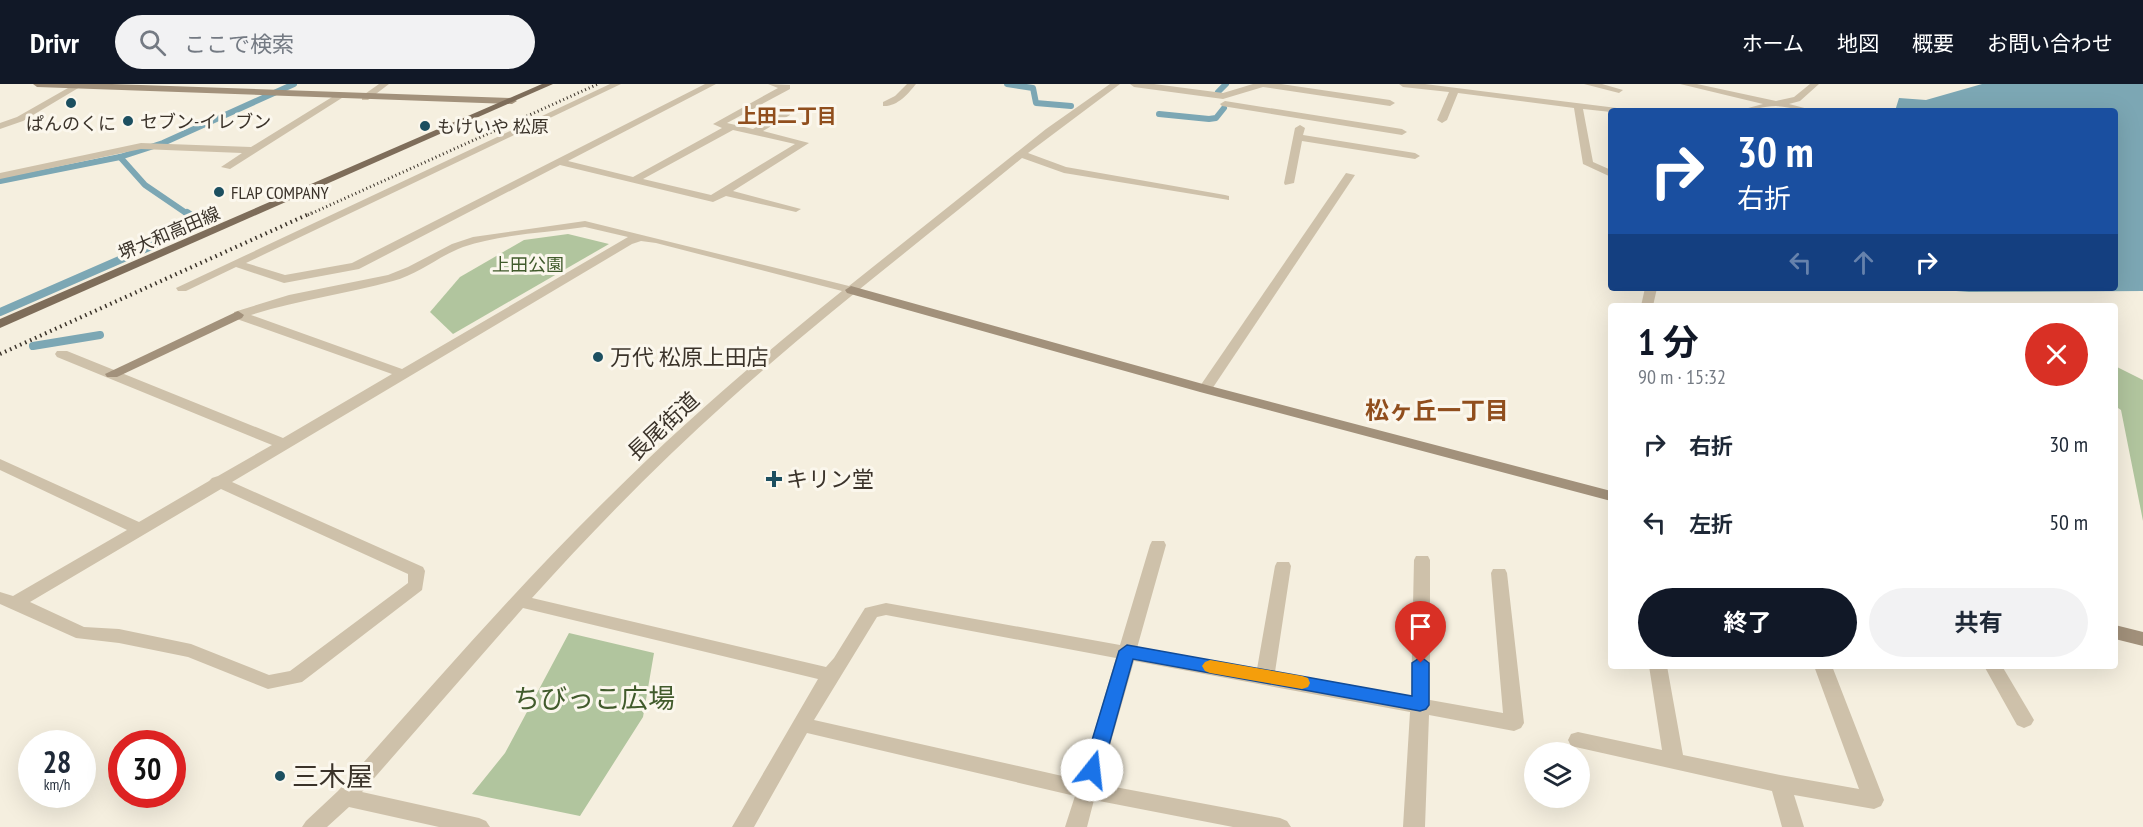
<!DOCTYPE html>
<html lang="ja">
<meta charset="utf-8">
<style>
body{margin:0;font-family:"PT Sans Narrow","Noto Sans JP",sans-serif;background:#f2f2f3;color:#1f2937;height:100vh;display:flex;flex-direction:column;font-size:22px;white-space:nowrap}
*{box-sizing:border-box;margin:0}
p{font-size:20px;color:#747a83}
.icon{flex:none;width:33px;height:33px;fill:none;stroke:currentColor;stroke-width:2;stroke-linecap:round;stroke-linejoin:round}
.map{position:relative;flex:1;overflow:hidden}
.panel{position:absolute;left:1608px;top:219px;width:510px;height:366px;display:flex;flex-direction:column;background:#fff;border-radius:6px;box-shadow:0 6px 24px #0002}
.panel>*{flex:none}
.hud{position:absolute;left:1608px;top:24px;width:510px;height:183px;border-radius:6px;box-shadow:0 6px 24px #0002;background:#1a4fa0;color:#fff;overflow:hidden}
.controls{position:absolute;left:1524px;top:658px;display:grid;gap:12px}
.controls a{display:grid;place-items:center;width:66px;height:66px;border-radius:50%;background:#fff;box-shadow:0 6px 24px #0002;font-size:30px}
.speed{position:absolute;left:18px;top:646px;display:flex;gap:12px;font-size:30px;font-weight:700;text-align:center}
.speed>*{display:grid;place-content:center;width:78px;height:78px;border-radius:50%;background:#fff;box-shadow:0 6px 24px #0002;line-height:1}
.speed small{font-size:15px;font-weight:400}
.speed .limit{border:9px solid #d22;background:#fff;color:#111}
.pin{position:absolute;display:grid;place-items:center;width:51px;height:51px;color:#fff;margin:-62px -26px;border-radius:50% 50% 50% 0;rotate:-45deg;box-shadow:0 0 6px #0007}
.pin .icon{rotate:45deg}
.me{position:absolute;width:66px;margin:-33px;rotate:16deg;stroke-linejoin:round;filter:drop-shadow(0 0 4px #0008)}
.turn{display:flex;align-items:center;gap:21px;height:126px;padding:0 30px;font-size:27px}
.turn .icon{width:78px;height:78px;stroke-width:2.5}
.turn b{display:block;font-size:42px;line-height:51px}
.lanes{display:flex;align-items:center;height:57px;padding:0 30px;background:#0003;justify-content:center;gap:30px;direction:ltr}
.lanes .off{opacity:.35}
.round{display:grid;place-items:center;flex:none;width:63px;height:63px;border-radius:32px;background:#f2f2f3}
.headline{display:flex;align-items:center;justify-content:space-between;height:102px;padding:0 30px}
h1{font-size:36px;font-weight:700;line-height:45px;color:#111827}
.primary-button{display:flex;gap:12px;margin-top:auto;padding:12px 30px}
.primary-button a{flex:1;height:69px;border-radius:36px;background:#111827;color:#fff;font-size:24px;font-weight:700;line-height:69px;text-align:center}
.primary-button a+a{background:#f2f2f3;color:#1f2937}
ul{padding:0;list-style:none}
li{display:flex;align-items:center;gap:18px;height:78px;padding:0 30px}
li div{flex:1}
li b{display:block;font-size:22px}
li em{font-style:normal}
header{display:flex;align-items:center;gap:36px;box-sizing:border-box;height:84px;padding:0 30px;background:#111827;color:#fff}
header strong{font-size:28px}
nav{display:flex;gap:33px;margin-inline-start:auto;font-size:21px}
.search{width:420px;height:54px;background:#f2f2f3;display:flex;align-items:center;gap:15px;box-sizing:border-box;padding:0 21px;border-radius:33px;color:#747a83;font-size:22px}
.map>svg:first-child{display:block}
</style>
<header>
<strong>Drivr</strong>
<div class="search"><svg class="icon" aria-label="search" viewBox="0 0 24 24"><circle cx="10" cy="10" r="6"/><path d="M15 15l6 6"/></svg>ここで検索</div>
<nav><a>ホーム</a><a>地図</a><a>概要</a><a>お問い合わせ</a></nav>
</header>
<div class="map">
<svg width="2143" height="743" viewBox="0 0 2143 743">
<rect width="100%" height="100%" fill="#f5efdf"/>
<!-- green -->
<g fill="#b1c59e">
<polygon points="568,150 609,160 453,250 430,228 460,193 524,156"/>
<polygon points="2115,282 2143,296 2143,437 2121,326 2115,322"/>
<polygon points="569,549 654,569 643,633 580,732 472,710 505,669"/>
</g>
<!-- water -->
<polygon fill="#7ca7b4" points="1982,0 2143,0 2143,207 1969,208 1917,204 2115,204 2115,27 1895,27 1899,14 1926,16"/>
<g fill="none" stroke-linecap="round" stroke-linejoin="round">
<!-- stream-far1 -->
<g stroke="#7ca7b4" stroke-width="6">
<polyline points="1007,0 1033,4 1036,19 1071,22"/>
<polyline points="1218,8 1226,0"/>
<polyline points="1159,30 1209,35 1216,34 1224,24"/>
<polyline points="120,73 145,101 189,131"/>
<polyline points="0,97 120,73 163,59 294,0"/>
</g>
<!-- stream -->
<g stroke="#7ca7b4" stroke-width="8">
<polyline points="0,228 202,140 187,129"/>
<polyline points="33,262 100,251"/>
</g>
<!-- street -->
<g fill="#cec1aa" fill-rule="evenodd">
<polygon points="75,0 85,0 23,37 0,45 0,39 17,33"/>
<polygon points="379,0 389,0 368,16 362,16 362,12"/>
<path d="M610 0H621L246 179 285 191 352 179 705 0H716L568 77 633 93 722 44 713 40 778 4 768 0 790 1V5L727 39 753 45 787 26 790 27V31L763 47 809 59 733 107 801 125 796 128 726 112 713 118 560 81 359 185 284 199 236 183 186 207H178L176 204ZM733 46 795 60 711 111 643 95Z"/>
<path d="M907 0H916C908 10 897 23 883 22V18L895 12Z"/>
<path d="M1110 0H1120L1028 69 1066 83 1225 111 1229 112V116L1064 89 1022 74C924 155 822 232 728 317 659 379 594 445 532 514L826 583 834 574 865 524 886 519 1120 561 1150 461 1152 457H1164L1166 461 1137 564 1257 585 1275 482 1277 478H1289L1291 482 1275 588 1411 613 1414 476 1416 472H1428L1430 476V616L1503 629 1491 489 1493 485H1505L1507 489 1524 639 1521 644 1514 647 1429 631 1425 743H1403L1410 628 1134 577 1099 700 1280 734 1287 737 1291 743H1233L1094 716 1087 743H1065L1075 712 807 649 754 743H732L818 595 523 524 362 708 479 734 486 737 490 743H439L349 723 327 743H302L306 737 338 707C427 608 513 507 608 414 682 340 761 272 842 207L656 159 641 157 632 160 232 398 423 483 425 487 422 506 302 598 268 605 188 573 119 559 76 554 0 520V508L13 512 127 446 0 386V375L139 438 209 397 212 394 218 392 272 361 57 273 55 270 57 267H67L283 354 392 290 234 234V228L289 211 388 191 408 183 452 160 473 153 585 137 849 202 1046 45ZM585 143 628 153 402 285 251 231C297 216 346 210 393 197 419 190 439 172 463 163 501 150 545 149 585 143ZM221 405 408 490V499L290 587 269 591 191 560 119 545 84 543 30 518ZM886 531 1116 574 1080 696 814 636 877 533Z"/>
<polygon points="1130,0 1154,0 1223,9 1253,0 1281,0 1390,16 1395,19 1390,22 1263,3 1223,15 1134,3"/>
<polygon points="1399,0 1425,0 1625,25 1627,27 1611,28 1583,25 1593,78 1611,86 1611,93 1583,80 1574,24 1458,9 1447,36 1442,39 1437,36 1449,8 1403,3"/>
<polygon points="1584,0 1602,0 1623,6 1619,9"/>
<path d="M1680 0H1697L1776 17 1794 13 1810 0H1819L1800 17 1789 20 1816 27C1802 27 1790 23 1776 22 1764 22 1751 27 1737 27L1763 20Z"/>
<polygon points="337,10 345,12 230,85 221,83 242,69 141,65 0,95 0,89 141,59 251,63"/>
<polygon points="1225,17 1402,45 1407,48 1402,51 1222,22 1220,20"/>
<polygon points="1300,41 1305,44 1303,51 1415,69 1420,72 1415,75 1302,57 1294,99 1285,101 1284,99 1295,44"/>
<polygon points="1346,89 1355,91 1210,308 1200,308 1198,305"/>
<polygon points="1645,204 1657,204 1653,222 1641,222"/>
<polygon points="1649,582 1667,582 1683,671 1780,691 1859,705 1814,582 1832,582 1884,716 1881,722 1874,725 1794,711 1804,743 1782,743 1772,707 1571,662 1568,656 1571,650 1578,648 1662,666"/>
<polygon points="1984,582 2002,582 2034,636 2031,641 2024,644 2017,641"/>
</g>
<!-- secondary -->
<g fill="#a2917b" fill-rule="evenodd">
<polygon points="33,0 112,0 512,14 517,17 512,20 37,3"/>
<polygon points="851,202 1210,302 1611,407 1611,417 1200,308 847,209 845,206"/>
<polygon points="238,227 244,231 242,234 117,293 107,293 105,290"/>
<polygon points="2115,541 2143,548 2143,562 2115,555"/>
</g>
<!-- primary -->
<polygon fill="#7e6d5a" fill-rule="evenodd" points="542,0 553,0 0,244 0,235"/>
<!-- rail-far1 -->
<polyline stroke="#3b332a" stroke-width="3" stroke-dasharray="1 3" stroke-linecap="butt" points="308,131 598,0"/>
<!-- rail -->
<polyline stroke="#3b332a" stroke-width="4" stroke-dasharray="1.5 4" stroke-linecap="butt" points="0,270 311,129"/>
</g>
<!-- route -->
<polygon fill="#1a73e8" stroke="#114b97" stroke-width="1.5" points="1127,561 1412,612 1412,579 1421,573 1429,579 1429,621 1426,625 1420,627 1133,575 1102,686 1099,691 1092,694 1086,691 1083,686 1119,567"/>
<!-- slow -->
<polygon fill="#f59e0b" points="1210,576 1302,592 1308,594 1310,599 1308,603 1302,605 1210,589 1205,587 1202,582 1205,578"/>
<!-- markers -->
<g fill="#1c4f60" stroke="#fbf7ed" stroke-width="2">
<circle cx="71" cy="19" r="6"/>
<circle cx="128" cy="37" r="6"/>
<circle cx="425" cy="42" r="6"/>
<circle cx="219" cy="108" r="6"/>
<circle cx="598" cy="273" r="6"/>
<path d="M771 386h6v6h6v6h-6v6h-6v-6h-6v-6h6z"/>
<circle cx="280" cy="692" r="6"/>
</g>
<g text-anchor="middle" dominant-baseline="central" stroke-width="6" stroke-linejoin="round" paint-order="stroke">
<!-- far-poi labels -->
<g font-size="18" fill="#3b332a" stroke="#fbf7ed" text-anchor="start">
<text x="140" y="37">セブン-イレブン</text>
<text x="71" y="39" text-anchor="middle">ぱんのくに</text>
<text x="437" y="42">もけいや 松原</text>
<text x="231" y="108">FLAP COMPANY</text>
</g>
<!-- far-street labels -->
<g font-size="18" fill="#3b332a" stroke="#fbf7ed">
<text transform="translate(169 149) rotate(-23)">堺大和高田線</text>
</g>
<!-- far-park labels -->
<g font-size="18" fill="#415b2c" stroke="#fbf7ed">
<text x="528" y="180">上田公園</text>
</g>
<!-- far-neighbourhood labels -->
<g font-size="20" font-weight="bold" fill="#904e1d" stroke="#fbf7ed">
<text x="787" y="32">上田二丁目</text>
</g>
<!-- poi labels -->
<g font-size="22" fill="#3b332a" stroke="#fbf7ed" text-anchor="start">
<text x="610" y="273">万代 松原上田店</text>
<text x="786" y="395">キリン堂</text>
</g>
<!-- street labels -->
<g font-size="22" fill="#3b332a" stroke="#fbf7ed">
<text transform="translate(663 342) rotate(-43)">長尾街道</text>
</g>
<!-- neighbourhood labels -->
<g font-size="24" font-weight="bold" fill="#904e1d" stroke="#fbf7ed">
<text x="1437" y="326">松ヶ丘一丁目</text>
</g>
<!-- near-park labels -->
<g font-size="27" fill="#415b2c" stroke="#fbf7ed">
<text x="594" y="614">ちびっこ広場</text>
</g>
<!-- near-poi labels -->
<g font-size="27" fill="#3b332a" stroke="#fbf7ed" text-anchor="start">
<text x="292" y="692">三木屋</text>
</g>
</g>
</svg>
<div class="controls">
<a><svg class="icon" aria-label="layers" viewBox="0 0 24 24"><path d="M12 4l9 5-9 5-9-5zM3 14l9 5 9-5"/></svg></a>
</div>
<div class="speed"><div>28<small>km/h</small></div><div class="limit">30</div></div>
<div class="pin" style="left:1421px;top:579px;background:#d93025"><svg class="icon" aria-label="arrive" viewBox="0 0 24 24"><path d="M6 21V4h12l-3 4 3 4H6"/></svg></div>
<svg class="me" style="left:1092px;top:686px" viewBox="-20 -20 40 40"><circle r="19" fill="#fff"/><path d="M0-13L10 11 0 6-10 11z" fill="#1a73e8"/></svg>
<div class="hud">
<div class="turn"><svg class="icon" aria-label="right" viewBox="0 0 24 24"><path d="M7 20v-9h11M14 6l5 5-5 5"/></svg><div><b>30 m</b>右折</div></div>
<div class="lanes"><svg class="icon off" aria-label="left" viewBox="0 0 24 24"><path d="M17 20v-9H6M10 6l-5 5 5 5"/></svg><svg class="icon off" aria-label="ahead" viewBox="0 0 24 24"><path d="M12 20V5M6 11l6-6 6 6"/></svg><svg class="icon" aria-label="right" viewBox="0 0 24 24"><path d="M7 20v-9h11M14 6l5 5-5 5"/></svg></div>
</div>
<section class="panel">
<div class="headline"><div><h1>1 分</h1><p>90 m · 15:32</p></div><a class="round" style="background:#d93025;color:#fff"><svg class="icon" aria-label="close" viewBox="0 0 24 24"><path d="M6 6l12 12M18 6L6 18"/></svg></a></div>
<ul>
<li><svg class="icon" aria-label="right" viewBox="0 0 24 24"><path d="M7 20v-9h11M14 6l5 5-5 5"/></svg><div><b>右折</b></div><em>30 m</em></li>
<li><svg class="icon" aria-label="left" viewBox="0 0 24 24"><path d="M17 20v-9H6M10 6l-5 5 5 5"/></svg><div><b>左折</b></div><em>50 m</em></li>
</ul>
<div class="primary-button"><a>終了</a><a>共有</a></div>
</section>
</div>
